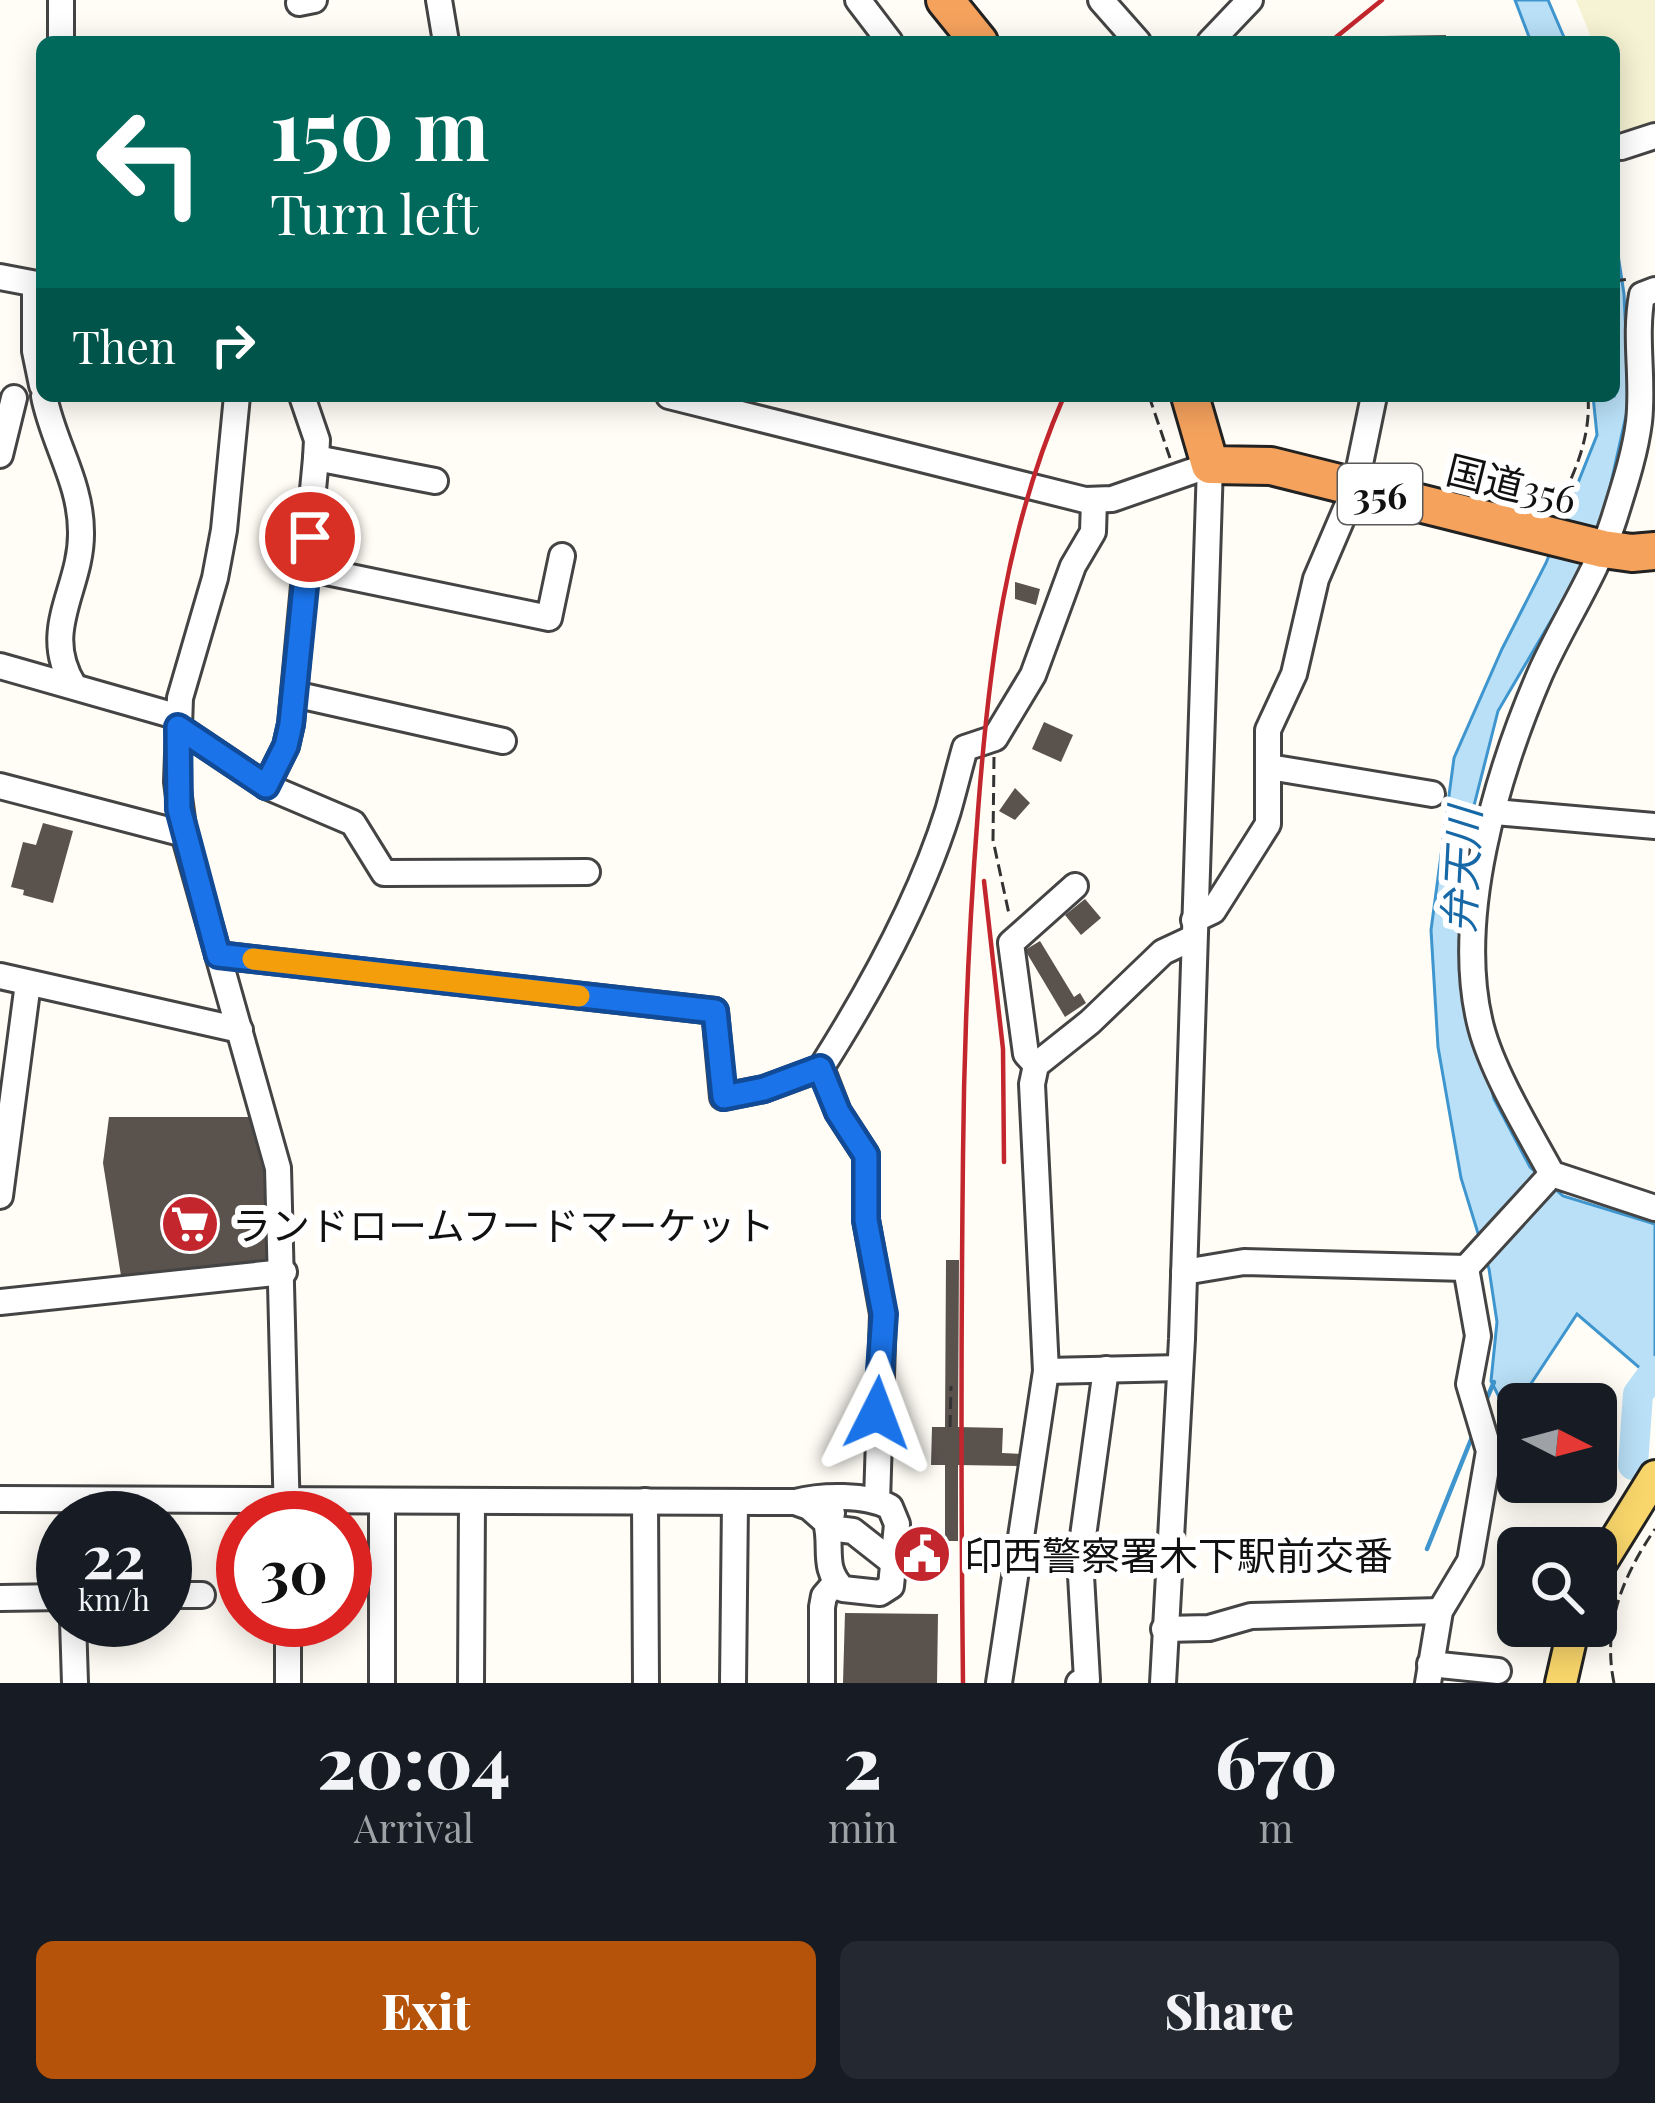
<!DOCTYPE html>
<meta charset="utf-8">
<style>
body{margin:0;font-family:"Playfair Display","Noto Sans JP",serif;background:#242831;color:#f1f3f6;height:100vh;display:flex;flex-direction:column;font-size:45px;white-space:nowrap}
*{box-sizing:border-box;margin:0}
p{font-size:39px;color:#9ea1a6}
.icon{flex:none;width:66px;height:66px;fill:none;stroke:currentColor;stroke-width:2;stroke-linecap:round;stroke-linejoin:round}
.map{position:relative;height:1683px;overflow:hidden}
.panel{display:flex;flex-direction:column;background:#171b24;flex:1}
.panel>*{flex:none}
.top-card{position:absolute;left:36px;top:36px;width:1584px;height:366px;border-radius:18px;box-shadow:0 6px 30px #0003;background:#00695c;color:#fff;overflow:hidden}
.needle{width:78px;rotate:96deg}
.tools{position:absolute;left:1497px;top:1383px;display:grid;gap:24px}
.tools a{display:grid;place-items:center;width:120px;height:120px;border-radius:18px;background:#171b24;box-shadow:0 6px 30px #0003;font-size:60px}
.speed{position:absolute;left:36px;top:1491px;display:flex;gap:24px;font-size:60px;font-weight:700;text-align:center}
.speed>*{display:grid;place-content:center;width:156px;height:156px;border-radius:50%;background:#171b24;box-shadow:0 6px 30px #0003;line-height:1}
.speed small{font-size:30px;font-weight:400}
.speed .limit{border:18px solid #d22;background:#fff;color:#111}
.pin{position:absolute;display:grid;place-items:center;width:102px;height:102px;color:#fff;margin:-51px;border:6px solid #fff;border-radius:50%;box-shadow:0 3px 12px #0007}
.me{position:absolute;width:132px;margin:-66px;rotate:3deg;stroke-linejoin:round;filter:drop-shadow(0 0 9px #0008)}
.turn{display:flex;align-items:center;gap:42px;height:252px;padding:0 36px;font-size:54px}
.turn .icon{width:156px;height:156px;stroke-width:2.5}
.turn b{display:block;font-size:84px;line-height:102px}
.then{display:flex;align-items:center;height:114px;padding:0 36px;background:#0003;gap:24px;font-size:45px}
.eta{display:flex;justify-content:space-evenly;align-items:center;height:204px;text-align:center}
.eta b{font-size:72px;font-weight:800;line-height:84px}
.cta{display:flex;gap:24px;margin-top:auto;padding:24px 36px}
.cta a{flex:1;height:138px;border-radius:18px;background:#b45309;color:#fff;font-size:48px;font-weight:800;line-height:138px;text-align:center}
.cta a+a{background:#242831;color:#f1f3f6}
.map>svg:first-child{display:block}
</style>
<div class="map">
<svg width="1655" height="1683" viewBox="0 0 1655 1683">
<rect width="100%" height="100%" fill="#fffdf5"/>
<!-- farmland -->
<polygon fill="#f6f3d4" points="1576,0 1655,0 1655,128 1618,139 1614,122 1614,42 1593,42"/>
<!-- water -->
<g fill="#b9e0f7" stroke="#3f96cf" stroke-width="3">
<polygon points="1515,0 1548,0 1566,42 1531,42"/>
<polygon points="1614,228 1624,294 1629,402 1609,492 1589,556 1498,711 1464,845 1460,957 1494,1099 1530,1167 1563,1196 1655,1224 1655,1381 1577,1314 1509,1417 1491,1381 1497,1322 1489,1269 1461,1178 1438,1047 1431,930 1454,758 1502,649 1546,563 1597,435 1593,396 1614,396"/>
</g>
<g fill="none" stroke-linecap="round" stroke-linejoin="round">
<!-- stream -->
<g stroke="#3f96cf" stroke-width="4.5">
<polyline points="1484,1405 1494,1382"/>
<polyline points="1427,1549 1474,1432"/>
</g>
<!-- river -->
<polyline stroke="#b9e0f7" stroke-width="30" points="1633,1465 1638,1394 1655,1371"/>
</g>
<!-- building -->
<g fill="#5a524d">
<polygon points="1446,35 1446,42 1383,42 1383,36"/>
<polygon points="1015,582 1040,589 1036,605 1015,599"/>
<polygon points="1044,722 1073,735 1061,762 1032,749"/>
<polygon points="1015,788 1030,803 1015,820 999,811"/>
<polygon points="43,823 73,831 53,903 23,895 24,890 11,887 23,842 36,845"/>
<polygon points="1085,899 1101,918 1081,935 1065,915"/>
<polygon points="1040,941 1074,997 1080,993 1086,1003 1065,1017 1025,950"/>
<polygon points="109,1117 253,1117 266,1180 268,1268 122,1282 103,1163"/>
<polygon points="946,1260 959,1260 958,1427 1003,1428 1002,1453 1024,1454 1023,1466 958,1465 958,1541 945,1541 945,1465 931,1465 932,1427 945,1427"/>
<polygon points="845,1613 938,1614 937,1683 843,1683"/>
</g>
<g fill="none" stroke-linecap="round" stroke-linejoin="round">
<defs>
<g id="minor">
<polyline points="61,0 61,42"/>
<polyline points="439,0 446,42"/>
<polyline points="858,0 890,42"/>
<polyline points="1101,0 1138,42"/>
<polyline points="299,3 314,0"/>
<polyline points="1210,42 1250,0"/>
<polyline points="1621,147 1655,136"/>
<polyline points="0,277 42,285"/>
<polyline points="35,286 35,351 42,385"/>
<path d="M1655 290 1642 295C1634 338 1644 379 1639 422 1635 454 1624 487 1614 519 1597 573 1563 622 1540 674 1497 774 1453 919 1481 1027 1493 1073 1529 1132 1552 1174L1655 1208"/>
<path d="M44 396C53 443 81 482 81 532 82 589 39 630 74 686"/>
<polyline points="237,396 224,530 215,578 180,698 177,782 184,834 278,1168 287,1518"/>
<polyline points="669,396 1085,500 1112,499 1210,465 1182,1339 1163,1683"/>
<polyline points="0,455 14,398"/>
<polyline points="316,458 435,481"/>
<polyline points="307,568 549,618 562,556"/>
<polyline points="0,666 179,717"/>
<polyline points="294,694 503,741"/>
<polyline points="178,727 266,786 353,823 384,873 587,872"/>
<polyline points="1269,767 1432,794"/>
<polyline points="0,786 184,834"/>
<polyline points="266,786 286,746 291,724 316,458 317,440 302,396"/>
<polyline points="1495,812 1655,826"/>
<polyline points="1194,920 1213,911 1268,824 1268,730 1294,674 1316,579 1355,488 1374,396"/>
<polyline points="218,955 715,1011 723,1097 764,1089 821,1068"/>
<polyline points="0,976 240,1030"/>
<polyline points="1036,1065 1026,1054 1011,943 1075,886"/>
<polyline points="0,1196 28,983"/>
<polyline points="1466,1268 1552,1174"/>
<polyline points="1184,1272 1244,1262 1466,1268"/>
<polyline points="0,1302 284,1272"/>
<polyline points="1046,1371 1180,1368"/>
<path d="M0 1499 795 1502C822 1495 866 1494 890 1507L897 1524 891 1586 880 1593 843 1589C821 1568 833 1547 826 1522L809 1507 795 1502"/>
<polyline points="645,1501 646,1683"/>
<path d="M877 1501 883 1314 866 1220V1155L838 1112 821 1068C871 989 920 901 948 811 954 790 959 769 965 748L995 738 1033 675 1073 566 1093 532 1094 500"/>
<polyline points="832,1513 829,1528 853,1531 895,1564"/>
<polyline points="165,1595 202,1595"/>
<polyline points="0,1598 63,1597"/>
<polyline points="73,1620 75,1683"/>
<polyline points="288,1620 288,1683"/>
<polyline points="1164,1629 1209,1628 1251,1616 1440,1611"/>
<polyline points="1430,1664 1498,1671"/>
<polyline points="382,1683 382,1502"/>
<polyline points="471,1683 472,1501"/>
<polyline points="733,1683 735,1502"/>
<polyline points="822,1683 822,1607 824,1596 836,1582"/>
<polyline points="999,1683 1046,1371 1032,1084 1036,1065 1090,1022 1163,952 1193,938"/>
<polyline points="1079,1683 1087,1680 1080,1558 1106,1369"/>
<polyline points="1428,1683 1440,1611 1470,1561 1489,1451 1469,1384 1478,1336 1466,1268"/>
</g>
<g id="major">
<polyline points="1596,1571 1655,1476"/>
<polyline points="1561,1683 1574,1626"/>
</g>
<g id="highway">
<polyline points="945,0 979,42"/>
<polyline points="1190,396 1210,465 1271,466 1603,549 1632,553 1655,551"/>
</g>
</defs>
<!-- minor casing -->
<use href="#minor" stroke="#444" stroke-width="30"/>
<!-- major casing -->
<use href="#major" stroke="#222" stroke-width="36"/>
<!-- highway casing -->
<use href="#highway" stroke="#222" stroke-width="42"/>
<!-- path -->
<g stroke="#333" stroke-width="3" stroke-dasharray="12 6" stroke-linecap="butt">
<polyline points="1614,281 1629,279"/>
<polyline points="1149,396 1170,458"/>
<path d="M1556 511C1574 474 1591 439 1588 396"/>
<polyline points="994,757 993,840 1009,914"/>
<polyline points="950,1427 951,1386"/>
<path d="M1614 1683C1602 1625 1623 1576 1655 1529"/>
</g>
<!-- minor -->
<use href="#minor" stroke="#fff" stroke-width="24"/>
<!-- major -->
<use href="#major" stroke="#f9d66b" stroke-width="30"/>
<!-- highway -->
<use href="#highway" stroke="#f5a25d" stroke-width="36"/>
<!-- rail -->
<g stroke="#c4262e" stroke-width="4.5">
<polyline points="1330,42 1382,0"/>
<polyline points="984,881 1003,1049 1004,1162"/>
<path d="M963 1683C961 1507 961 1332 963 1156 964 1041 969 926 978 811 989 665 1005 533 1064 396"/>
</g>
</g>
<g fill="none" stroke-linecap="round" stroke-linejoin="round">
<defs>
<polyline id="route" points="310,537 291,724 286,746 266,786 178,727 179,809 218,955 715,1011 724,1097 764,1089 820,1068 838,1112 866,1155 866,1220 884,1314 877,1413"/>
</defs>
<!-- route casing -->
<use href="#route" stroke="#114b97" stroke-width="30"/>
<!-- route -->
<use href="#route" stroke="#1a73e8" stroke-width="21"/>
<!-- slow -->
<polyline stroke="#f59e0b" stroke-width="21" points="253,959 579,996"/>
</g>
<!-- icons -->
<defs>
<symbol id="supermarket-disc" viewBox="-11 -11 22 22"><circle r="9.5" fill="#c4262e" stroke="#fff"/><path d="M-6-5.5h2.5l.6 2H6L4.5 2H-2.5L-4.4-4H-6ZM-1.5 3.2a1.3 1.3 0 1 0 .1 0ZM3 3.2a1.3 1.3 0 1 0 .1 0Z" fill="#fff"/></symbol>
<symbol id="civic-disc" viewBox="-11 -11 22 22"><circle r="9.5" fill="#c4262e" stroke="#fff"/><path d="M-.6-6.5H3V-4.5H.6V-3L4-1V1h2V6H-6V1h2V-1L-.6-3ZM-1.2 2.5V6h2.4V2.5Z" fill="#fff"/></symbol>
</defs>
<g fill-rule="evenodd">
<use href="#supermarket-disc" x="157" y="1191" width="66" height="66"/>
<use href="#civic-disc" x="889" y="1521" width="66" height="66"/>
</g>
<g text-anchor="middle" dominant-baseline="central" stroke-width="12" stroke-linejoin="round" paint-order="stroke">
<!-- shield labels -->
<rect fill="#fff" stroke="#585858" stroke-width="3" x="1338" y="464" width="84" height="60" rx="9"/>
<g font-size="36" font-weight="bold" fill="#111">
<text x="1380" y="494">356</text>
</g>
<!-- street labels -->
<g font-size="39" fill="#111" stroke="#fff">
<text transform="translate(1512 483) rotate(14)">国道356</text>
</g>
<!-- poi labels -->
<g font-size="39" fill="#111" stroke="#fff" text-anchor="start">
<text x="232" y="1224">ランドロームフードマーケット</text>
<text x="964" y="1554">印西警察署木下駅前交番</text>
</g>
<!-- water labels -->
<g font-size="42" font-style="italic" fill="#1768a6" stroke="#fff">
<text transform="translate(1460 870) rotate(-87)">弁天川</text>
</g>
</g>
</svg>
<div class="tools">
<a><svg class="needle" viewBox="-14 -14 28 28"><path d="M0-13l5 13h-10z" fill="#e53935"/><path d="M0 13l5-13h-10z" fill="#9ea1a6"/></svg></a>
<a><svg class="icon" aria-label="search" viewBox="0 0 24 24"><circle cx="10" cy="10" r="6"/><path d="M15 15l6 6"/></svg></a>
</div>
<div class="speed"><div>22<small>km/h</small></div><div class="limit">30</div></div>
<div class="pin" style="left:310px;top:537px;background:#d93025"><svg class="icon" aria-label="arrive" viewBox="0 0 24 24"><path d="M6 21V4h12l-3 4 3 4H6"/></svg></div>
<svg class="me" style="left:877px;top:1413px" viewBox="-20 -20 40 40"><path d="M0-17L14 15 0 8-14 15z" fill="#1a73e8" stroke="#fff" stroke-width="4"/></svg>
<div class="top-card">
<div class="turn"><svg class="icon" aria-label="left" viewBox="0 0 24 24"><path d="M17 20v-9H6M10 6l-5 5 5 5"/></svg><div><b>150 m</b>Turn left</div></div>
<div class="then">Then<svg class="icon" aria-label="right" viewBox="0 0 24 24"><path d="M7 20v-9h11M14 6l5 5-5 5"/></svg></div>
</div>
</div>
<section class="panel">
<div class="eta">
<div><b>20:04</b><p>Arrival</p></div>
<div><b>2</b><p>min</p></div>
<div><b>670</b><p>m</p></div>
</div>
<div class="cta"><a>Exit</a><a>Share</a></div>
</section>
